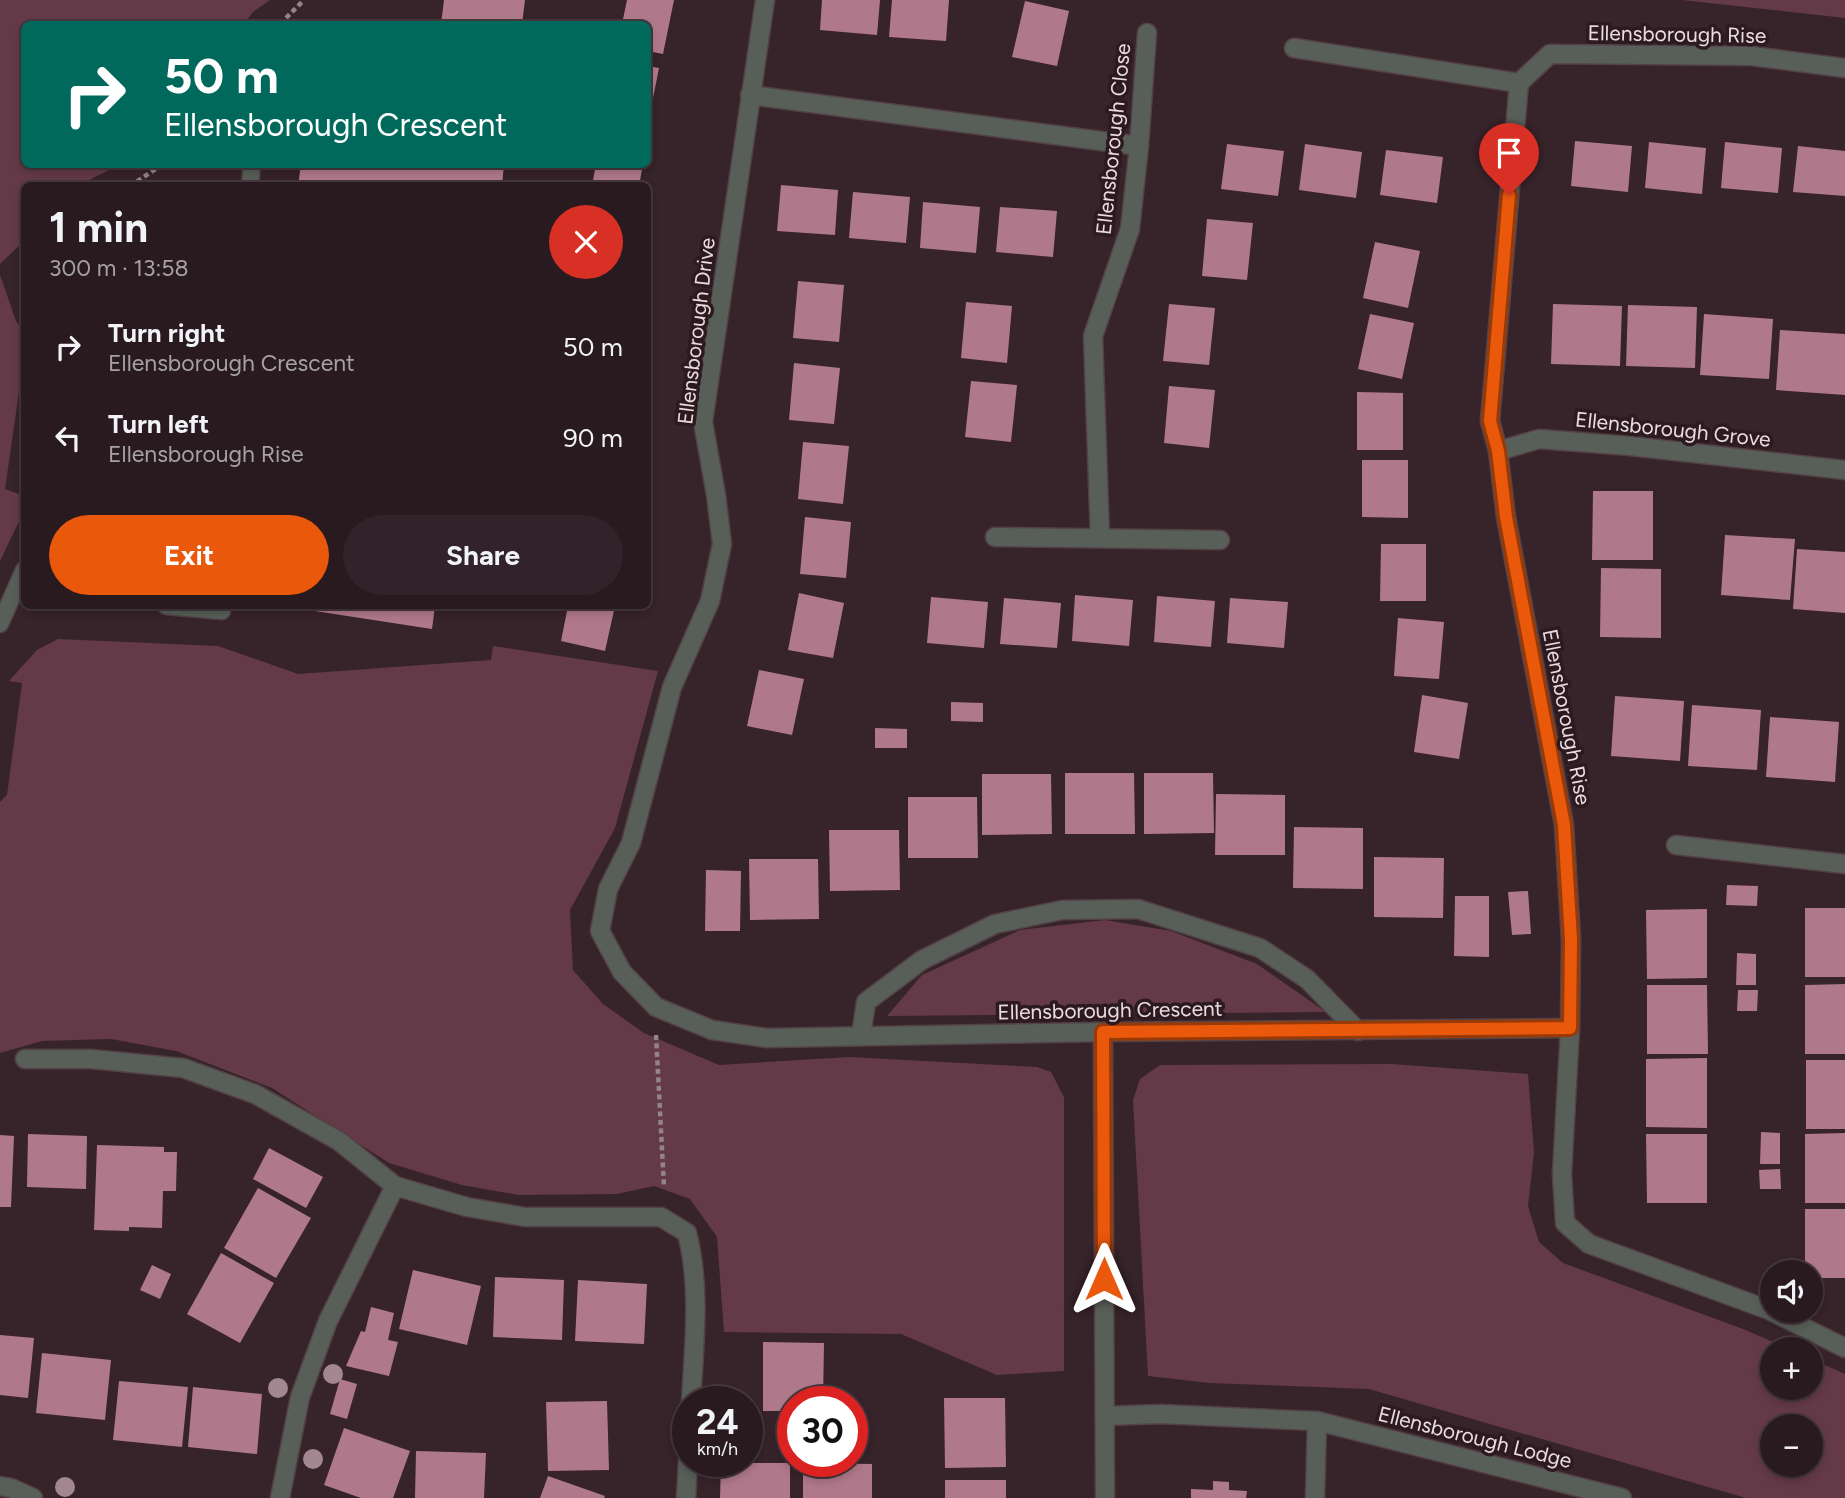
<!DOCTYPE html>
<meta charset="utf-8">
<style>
body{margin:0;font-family:Figtree,sans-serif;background:#312329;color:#f1f3f6;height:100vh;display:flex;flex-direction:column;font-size:26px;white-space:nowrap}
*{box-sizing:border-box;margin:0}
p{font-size:23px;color:#a5a1a5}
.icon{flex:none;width:38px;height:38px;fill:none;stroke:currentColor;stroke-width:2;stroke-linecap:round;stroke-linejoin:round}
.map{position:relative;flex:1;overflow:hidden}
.side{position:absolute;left:21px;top:182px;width:630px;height:427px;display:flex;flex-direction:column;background:#291a20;border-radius:10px;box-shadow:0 4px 10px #0003,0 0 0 2px #45383e}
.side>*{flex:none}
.banner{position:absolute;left:21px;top:21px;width:630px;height:147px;border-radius:10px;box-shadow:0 4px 10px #0003,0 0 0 2px #45383e;background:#00695c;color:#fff;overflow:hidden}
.buttons{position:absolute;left:1760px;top:1260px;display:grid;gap:14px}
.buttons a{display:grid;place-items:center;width:63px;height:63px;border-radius:50%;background:#291a20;box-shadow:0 4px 10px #0003,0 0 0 2px #45383e;font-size:35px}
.speed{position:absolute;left:672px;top:1386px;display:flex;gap:14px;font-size:35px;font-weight:700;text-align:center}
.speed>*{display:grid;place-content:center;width:91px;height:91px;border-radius:50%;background:#291a20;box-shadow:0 4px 10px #0003,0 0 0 2px #45383e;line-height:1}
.speed small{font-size:18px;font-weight:400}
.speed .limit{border:10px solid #d22;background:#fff;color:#111}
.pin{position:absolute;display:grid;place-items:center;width:60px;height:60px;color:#fff;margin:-72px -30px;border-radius:50% 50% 50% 0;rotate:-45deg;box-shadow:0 0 7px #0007}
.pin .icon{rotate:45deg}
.me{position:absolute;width:77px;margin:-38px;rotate:0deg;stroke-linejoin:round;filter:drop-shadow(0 0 5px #0008)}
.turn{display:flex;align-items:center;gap:24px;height:147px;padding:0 28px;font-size:32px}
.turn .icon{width:91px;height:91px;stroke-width:2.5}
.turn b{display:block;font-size:49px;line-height:60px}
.round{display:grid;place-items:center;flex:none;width:74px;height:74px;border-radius:37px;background:#312329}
.overview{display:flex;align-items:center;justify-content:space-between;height:119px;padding:0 28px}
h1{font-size:42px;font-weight:700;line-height:52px}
.action{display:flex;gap:14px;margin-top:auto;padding:14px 28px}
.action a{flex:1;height:80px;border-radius:42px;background:#ea580c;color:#fff;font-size:28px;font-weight:700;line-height:80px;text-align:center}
.action a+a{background:#312329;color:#f1f3f6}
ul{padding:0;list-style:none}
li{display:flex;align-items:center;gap:21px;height:91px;padding:0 28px}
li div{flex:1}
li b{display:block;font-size:26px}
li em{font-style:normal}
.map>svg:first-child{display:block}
</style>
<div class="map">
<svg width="1845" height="1498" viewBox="0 0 1845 1498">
<rect width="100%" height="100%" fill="#37232a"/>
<!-- green -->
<g fill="#643a48" fill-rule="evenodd">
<polygon points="0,0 270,0 253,12 244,24 24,24 24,164 119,165 91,179 85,185 24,186 24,241 0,264"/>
<polygon points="1682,0 1845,0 1845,18"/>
<polygon points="0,275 16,321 24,333 24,357 5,489 24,496 24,511 0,561"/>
<polygon points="58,639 218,646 298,674 491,660 493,646 658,671 615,828 570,910 573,970 603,1004 644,1033 719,1065 849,1057 1037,1067 1051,1072 1064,1097 1064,1371 997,1375 901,1334 724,1332 717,1237 690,1199 654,1186 617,1194 519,1195 462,1185 389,1163 272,1088 176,1051 111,1039 42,1041 0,1053 0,802 7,795 22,683 9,681 37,650"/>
<polygon points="1105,920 1171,931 1257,964 1326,1012 887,1016 922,975 1020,930"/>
<path d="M1391 1064 1528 1074 1534 1152 1528 1206 1539 1242 1563 1263 1743 1329 1789 1349H1773V1388H1811V1359L1845 1374V1498H1746L1369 1389 1210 1383 1148 1376 1133 1100 1140 1079 1160 1065ZM1811 1426V1465H1773V1426Z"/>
</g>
<!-- building -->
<g fill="#b0798b">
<polygon points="444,0 525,0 522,24 441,24"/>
<polygon points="627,0 674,0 663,54 648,51 648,24 622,24"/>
<polygon points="822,0 880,0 877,35 820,30"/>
<polygon points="892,0 949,0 946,41 889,37"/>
<polygon points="1025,1 1069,11 1057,66 1012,57"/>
<polygon points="648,66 659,68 649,118 648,118"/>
<polygon points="1575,141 1632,146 1628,192 1571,186"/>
<polygon points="1649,142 1706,148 1702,194 1645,188"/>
<polygon points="1725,142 1782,148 1778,193 1721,188"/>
<polygon points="1227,144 1284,151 1278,196 1221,189"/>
<polygon points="1305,144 1362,152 1356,198 1299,190"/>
<polygon points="1798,146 1845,151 1845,196 1793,192"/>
<polygon points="1386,150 1443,157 1437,203 1380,195"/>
<polygon points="301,164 504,164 502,186 298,186"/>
<polygon points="596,164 643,164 639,186 592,186"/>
<polygon points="781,185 838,190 835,235 777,231"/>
<polygon points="853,192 910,197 906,243 849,238"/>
<polygon points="923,202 980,207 976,253 920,248"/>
<polygon points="1000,207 1057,211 1053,257 996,252"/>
<polygon points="1207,219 1253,223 1247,280 1202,276"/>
<polygon points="1375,242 1420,251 1408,308 1363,298"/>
<polygon points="798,281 844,285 839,342 793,338"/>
<polygon points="966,302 1012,306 1007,363 961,358"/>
<polygon points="1169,304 1215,308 1209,365 1163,361"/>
<polygon points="1553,304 1622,306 1620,366 1551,364"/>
<polygon points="1628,305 1697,307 1695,368 1626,366"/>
<polygon points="1370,314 1414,323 1402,379 1358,369"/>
<polygon points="1704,314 1773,319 1769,379 1700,375"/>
<polygon points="1780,330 1845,334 1845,395 1776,390"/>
<polygon points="794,363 840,368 834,424 789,420"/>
<polygon points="971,381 1017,385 1011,442 965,437"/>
<polygon points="1169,386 1215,390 1209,448 1164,443"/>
<polygon points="1357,392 1403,393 1403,450 1357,450"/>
<polygon points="803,442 849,446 843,504 798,499"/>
<polygon points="1362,460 1408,460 1408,518 1362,517"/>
<polygon points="1593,491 1653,491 1653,560 1592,560"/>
<polygon points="805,517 851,522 846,578 800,574"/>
<polygon points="1725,535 1795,539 1790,600 1721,595"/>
<polygon points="1381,544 1426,544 1426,601 1380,601"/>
<polygon points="1797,549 1845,552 1845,613 1793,609"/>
<polygon points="1601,568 1661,569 1661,638 1600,637"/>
<polygon points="799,593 844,603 833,658 788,650"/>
<polygon points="1075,595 1133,600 1129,646 1072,641"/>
<polygon points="1157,596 1215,601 1211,647 1154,642"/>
<polygon points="931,597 988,602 984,648 927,643"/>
<polygon points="1004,598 1061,603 1057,648 1000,644"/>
<polygon points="1230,598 1288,602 1284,648 1227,643"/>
<polygon points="282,606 435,606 432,629"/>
<polygon points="568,606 615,606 605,651 561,641"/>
<polygon points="1398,618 1444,622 1439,679 1394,676"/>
<polygon points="759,670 804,679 792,735 747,726"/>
<polygon points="1422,695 1468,703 1459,759 1414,752"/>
<polygon points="1615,696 1684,701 1680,761 1611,756"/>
<polygon points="951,702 983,703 983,722 951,721"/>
<polygon points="1692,705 1761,710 1757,770 1688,766"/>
<polygon points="1770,717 1839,722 1835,782 1766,777"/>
<polygon points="875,728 907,729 907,748 875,748"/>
<polygon points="1065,773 1134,773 1135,834 1065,834"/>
<polygon points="1144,773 1213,773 1214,833 1144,834"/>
<polygon points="982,774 1051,774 1052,834 982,835"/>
<polygon points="1216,794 1285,795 1285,855 1215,855"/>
<polygon points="908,797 977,797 978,858 908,858"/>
<polygon points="1294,827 1363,828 1363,889 1293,888"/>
<polygon points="829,830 899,830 900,890 830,891"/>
<polygon points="1374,857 1444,858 1443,918 1374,917"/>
<polygon points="749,859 818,859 819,919 750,920"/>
<polygon points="706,870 741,871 740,931 705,931"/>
<polygon points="1727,885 1758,886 1757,906 1726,905"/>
<polygon points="1528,891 1531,934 1512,935 1508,892"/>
<polygon points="1455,896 1489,896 1489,957 1454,956"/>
<rect x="1805" y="908" width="40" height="69"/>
<polygon points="1707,909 1707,978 1647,979 1646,910"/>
<polygon points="1737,953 1756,954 1756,985 1736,985"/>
<polygon points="1845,984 1845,1054 1805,1054 1805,985"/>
<polygon points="1647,985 1707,985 1708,1054 1647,1054"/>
<polygon points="1738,990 1758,990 1757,1011 1737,1011"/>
<polygon points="1707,1058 1707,1128 1646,1127 1646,1059"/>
<rect x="1806" y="1060" width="39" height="69"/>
<polygon points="1761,1132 1780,1133 1780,1164 1760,1164"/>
<polygon points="1845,1133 1845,1203 1805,1203 1805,1134"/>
<polygon points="28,1134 87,1136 86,1189 27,1187"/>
<polygon points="1646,1134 1707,1134 1707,1203 1647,1203"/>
<polygon points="0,1135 14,1136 11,1207 0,1207"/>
<polygon points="97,1145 164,1147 164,1152 177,1152 176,1191 163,1191 162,1228 129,1227 129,1231 94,1230"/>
<polygon points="269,1148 323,1177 306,1208 253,1179"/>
<polygon points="1780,1169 1781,1189 1760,1189 1759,1170"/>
<polygon points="258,1188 311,1218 276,1278 224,1248"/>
<polygon points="1805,1209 1845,1209 1845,1278 1811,1278 1811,1272 1805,1272"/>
<polygon points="221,1253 274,1283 240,1343 187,1314"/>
<polygon points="152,1265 171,1274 160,1299 140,1290"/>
<polygon points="413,1270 481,1286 467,1345 399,1329"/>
<polygon points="495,1277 564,1280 562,1340 493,1337"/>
<polygon points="578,1280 647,1284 644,1344 575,1341"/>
<polygon points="371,1307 394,1313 388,1340 398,1342 389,1376 346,1366 361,1331 365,1332"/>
<polygon points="0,1335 34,1338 28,1398 0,1395"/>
<polygon points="763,1342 824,1343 823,1402 793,1402 793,1411 763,1411"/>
<polygon points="42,1353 111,1360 105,1420 36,1413"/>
<polygon points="340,1379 357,1384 347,1419 330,1414"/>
<polygon points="119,1381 188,1387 182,1447 113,1440"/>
<polygon points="193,1387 262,1394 257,1454 188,1447"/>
<polygon points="944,1398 1005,1398 1006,1467 945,1468"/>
<polygon points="607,1401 609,1470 548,1471 546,1402"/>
<polygon points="344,1428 410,1451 393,1498 361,1498 324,1485"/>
<polygon points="416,1451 486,1453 484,1498 415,1498"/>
<polygon points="721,1463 790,1463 790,1498 720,1498"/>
<polygon points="803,1463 872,1464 872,1498 803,1498"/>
<polygon points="548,1476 605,1496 604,1498 540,1498"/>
<rect x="945" y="1480" width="61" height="18"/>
<polygon points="1213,1481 1229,1482 1229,1490 1247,1491 1246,1498 1191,1498 1191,1489 1213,1490"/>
</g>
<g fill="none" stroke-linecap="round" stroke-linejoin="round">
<defs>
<g id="lane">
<polyline points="250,186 252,164"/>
<polyline points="166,606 222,611"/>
<polyline points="0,624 24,570"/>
</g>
<g id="street">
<polyline points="765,0 703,422 716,495 722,544 710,601 672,687 631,843 608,889 600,931 622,972 656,1007 712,1030 767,1038 1103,1032 1570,1028"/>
<polyline points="1294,48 1519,83 1550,54 1752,56 1845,68"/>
<polyline points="1519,83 1490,421 1498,451 1506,517 1564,825 1571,940 1570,1028 1562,1174 1565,1223 1589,1244 1769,1310 1845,1348"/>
<polyline points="750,95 1139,146"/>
<polyline points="1498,451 1539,439 1630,446 1845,470"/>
<polyline points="995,537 1220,540"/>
<polyline points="1100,538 1093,336 1130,229 1139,146 1147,33"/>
<polyline points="1676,845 1845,864"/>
<polyline points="1103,1032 1105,1498"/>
<polyline points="861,1036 866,1002 922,960 995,924 1062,910 1138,909 1260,948 1307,979 1358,1031"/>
<path d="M25 1059H91L183 1068 255 1094 339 1141 395 1186 467 1207 525 1217H661L687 1233C701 1287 694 1346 691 1402"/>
<polyline points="1105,1416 1160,1414 1317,1421 1622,1498"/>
<polyline points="0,1486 11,1488 33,1498"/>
<polyline points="280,1498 300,1397 328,1321 395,1186"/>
<polyline points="686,1498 688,1461"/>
<polyline points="1315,1498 1317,1421"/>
</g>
</defs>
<!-- lane casing -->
<use href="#lane" stroke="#534147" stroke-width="19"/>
<!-- street casing -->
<use href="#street" stroke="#534147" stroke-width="21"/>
<!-- path -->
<g stroke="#948388" stroke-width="4.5" stroke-dasharray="5 3.5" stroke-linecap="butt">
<polyline points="280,24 304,0"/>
<polyline points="130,186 163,164"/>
<polyline points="24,291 23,301 24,304"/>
<polyline points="656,1035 664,1187"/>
</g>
<!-- lane -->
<use href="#lane" stroke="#575f58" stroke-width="16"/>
<!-- street -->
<use href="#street" stroke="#575f58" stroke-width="18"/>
</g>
<!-- trees -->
<g fill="#a38790">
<circle cx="333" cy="1374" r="10"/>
<circle cx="278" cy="1388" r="10"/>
<circle cx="313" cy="1459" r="10"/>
<circle cx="65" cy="1487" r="10"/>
</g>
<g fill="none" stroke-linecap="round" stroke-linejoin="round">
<defs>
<polyline id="route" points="1104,1279 1103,1032 1570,1028 1571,940 1564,825 1506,517 1498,451 1490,421 1509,195"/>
</defs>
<!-- route casing -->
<use href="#route" stroke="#983908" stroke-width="18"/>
<!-- route -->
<use href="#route" stroke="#ea580c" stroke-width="12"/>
</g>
<g text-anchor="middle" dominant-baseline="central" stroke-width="7" stroke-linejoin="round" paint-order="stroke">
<!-- street labels -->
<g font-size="21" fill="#e9dcdf" stroke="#2c1a20">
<text transform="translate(1677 34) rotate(1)">Ellensborough Rise</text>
<text transform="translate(1113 139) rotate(-84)">Ellensborough Close</text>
<text transform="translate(696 331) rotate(-83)">Ellensborough Drive</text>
<text transform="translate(1673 429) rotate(6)">Ellensborough Grove</text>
<text transform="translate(1567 717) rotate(79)">Ellensborough Rise</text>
<text transform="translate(1110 1010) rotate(-1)">Ellensborough Crescent</text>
<text transform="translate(1475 1437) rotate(14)">Ellensborough Lodge</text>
</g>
</g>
</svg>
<div class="buttons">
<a><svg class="icon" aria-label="sound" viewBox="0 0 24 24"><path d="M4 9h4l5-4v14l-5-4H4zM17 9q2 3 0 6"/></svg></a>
<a>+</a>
<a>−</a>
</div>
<div class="speed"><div>24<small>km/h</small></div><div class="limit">30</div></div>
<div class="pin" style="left:1509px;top:195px;background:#d93025"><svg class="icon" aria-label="arrive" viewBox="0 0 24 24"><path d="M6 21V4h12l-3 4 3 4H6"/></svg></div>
<svg class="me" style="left:1104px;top:1279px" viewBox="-20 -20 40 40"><path d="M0-17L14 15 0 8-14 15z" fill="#ea580c" stroke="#fff" stroke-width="4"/></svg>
<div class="banner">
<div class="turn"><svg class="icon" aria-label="right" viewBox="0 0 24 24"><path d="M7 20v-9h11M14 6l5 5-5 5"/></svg><div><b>50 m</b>Ellensborough Crescent</div></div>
</div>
<section class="side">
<div class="overview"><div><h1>1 min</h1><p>300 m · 13:58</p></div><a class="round" style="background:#d93025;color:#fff"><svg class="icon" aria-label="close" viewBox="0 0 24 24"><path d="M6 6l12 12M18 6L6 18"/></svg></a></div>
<ul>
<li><svg class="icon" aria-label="right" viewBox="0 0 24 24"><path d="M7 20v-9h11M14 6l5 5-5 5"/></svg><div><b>Turn right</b><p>Ellensborough Crescent</p></div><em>50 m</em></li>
<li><svg class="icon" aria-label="left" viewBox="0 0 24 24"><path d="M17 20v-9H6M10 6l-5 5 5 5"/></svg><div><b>Turn left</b><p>Ellensborough Rise</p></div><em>90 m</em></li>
</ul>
<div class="action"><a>Exit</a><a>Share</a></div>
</section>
</div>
